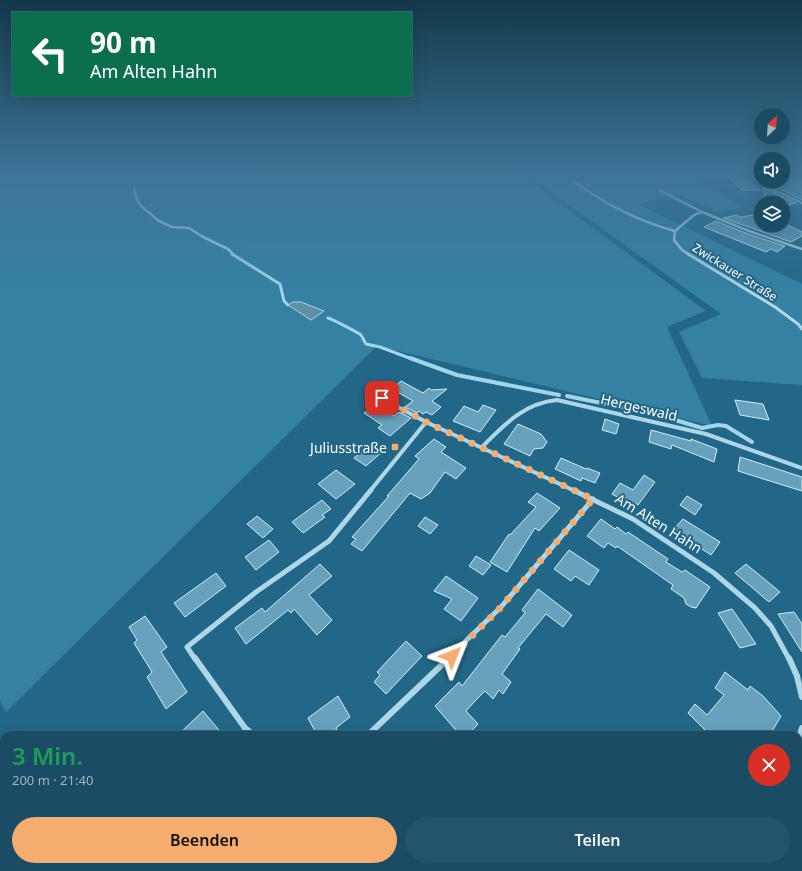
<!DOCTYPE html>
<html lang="de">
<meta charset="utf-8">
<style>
body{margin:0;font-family:"Noto Sans",sans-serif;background:#23546b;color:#f1f3f6;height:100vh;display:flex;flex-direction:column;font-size:15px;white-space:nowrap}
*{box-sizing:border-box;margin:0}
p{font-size:13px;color:#9fb4bf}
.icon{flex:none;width:22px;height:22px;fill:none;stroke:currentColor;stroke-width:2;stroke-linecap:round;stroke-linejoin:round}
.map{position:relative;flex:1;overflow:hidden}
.panel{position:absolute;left:0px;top:731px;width:802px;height:140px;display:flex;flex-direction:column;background:#1a4d65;border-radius:12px 12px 0 0;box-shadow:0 4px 16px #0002,0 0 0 1px #386479}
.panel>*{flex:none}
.hud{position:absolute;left:12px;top:12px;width:400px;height:84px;border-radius:0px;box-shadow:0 4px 16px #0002,0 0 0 1px #386479;background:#0b6e4f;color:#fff;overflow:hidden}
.needle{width:26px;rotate:25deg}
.controls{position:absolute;left:754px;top:108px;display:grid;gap:8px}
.controls a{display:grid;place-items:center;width:36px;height:36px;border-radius:50%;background:#1a4d65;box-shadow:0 4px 16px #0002,0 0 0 1px #386479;font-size:20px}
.pin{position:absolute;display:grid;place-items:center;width:34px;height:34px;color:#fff;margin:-17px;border-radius:8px;box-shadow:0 2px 6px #0006}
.me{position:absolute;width:44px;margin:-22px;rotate:45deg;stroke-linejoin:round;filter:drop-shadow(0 0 3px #0008)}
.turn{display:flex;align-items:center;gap:14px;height:84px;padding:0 12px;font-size:18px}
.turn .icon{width:52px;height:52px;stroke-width:2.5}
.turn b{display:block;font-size:28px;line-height:34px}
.round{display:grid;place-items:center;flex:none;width:42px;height:42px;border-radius:21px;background:#23546b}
.overview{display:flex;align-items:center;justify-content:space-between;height:68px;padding:0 12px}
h1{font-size:24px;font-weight:600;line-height:30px;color:#1e9e55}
.primary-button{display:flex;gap:8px;margin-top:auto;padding:8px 12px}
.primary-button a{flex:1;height:46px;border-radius:24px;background:#f5ad6f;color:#111;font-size:16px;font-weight:600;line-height:46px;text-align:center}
.primary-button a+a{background:#23546b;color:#f1f3f6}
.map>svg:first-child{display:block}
</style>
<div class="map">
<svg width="802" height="871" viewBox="0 0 802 871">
<rect width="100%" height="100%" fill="#226787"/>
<!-- green -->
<g fill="#3481a3">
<polygon points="0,172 517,172 706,311 667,327 712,426 377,346 6,712 0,701"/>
<polygon points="523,172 688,172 698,181 744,207 718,212 677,194 638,204 802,284 802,385 702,378 679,332 721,314"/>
</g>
<!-- water -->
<polygon fill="#6190a5" stroke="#a1d5ea" points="293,302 301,302 324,311 311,320 288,305"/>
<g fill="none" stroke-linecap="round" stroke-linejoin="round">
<!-- stream-far2 -->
<polyline stroke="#a1d5ea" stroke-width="2.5" points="134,189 137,200 141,206 159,221 172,227 189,228 203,237 228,249 234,255"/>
<!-- stream-far1 -->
<g stroke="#a1d5ea" stroke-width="3">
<polyline points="232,254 280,284 284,301 288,305"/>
<path d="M328 318C332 319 359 333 361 335 363 338 364 341 366 344L380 347 412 359"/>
</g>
<!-- stream -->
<g stroke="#a1d5ea" stroke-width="4">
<polyline points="410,358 457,375 559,395"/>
<polyline points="567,396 655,414 702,428 718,425 726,426 752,442"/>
</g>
</g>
<!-- building -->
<g fill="#67a2bc" stroke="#d1ecf7">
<polygon points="783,174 796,175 802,181 802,200 763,181 783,181"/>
<polygon points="727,176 742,176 760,190 742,190"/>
<polygon points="763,188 766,189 796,203 783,206 783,203 774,203 766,199"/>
<polygon points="761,214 761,230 786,224 802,232 802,236 791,242 723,218 737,215 740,217"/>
<polygon points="716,221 748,234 785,246 777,252 771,249 766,252 704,227"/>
<polygon points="401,381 423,393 429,388 431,390 447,389 432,401 441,407 432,415 426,412 423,414 419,411 417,413 405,407 413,401 392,389"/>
<polygon points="735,400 763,404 769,420 740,415"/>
<polygon points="376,404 394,416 399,412 411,418 390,436 378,428 382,425 364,413"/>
<polygon points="483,405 496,410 480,432 453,421 464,406 478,412"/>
<polygon points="605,419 619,424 616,434 602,430"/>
<polygon points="518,424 541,434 547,442 543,448 534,449 530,456 504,444"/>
<polygon points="651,430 691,441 691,439 717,449 714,462 672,445 671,449 649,442"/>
<polygon points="434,439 446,447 441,452 466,468 456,479 445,472 430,493 421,499 410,493 362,551 351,544 356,539 352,537 389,496 387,496 419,459 415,456"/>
<polygon points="371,444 382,452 366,466 354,458"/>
<polygon points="740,457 802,477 802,491 738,471"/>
<polygon points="561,458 586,469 587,468 600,473 595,483 582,478 581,481 555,469"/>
<polygon points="336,470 355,484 336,499 318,484"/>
<polygon points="644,475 655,482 638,505 635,503 633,506 612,494 620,483 633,490"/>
<polygon points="537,493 560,508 539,531 535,528 507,572 490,562 509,534 510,535 536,507 528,502"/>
<polygon points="687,496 702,505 695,515 680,505"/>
<polygon points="322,500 331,509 322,515 325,517 303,533 292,522"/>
<polygon points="257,516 273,529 263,538 247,524"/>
<polygon points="425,517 438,525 430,534 418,526"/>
<polygon points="601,519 615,529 617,527 626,534 628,532 668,559 666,562 682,572 685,570 710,587 696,608 691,607 686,604 684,598 671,589 673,585 617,546 616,548 608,543 604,548 587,536"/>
<polygon points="683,519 720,542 711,555 673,530"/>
<polygon points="269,540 279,552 256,570 245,557"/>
<polygon points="569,550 599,570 589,585 575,576 571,581 554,569"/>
<polygon points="476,556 491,565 483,575 469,566"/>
<polygon points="320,564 332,576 309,595 332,620 317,635 294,609 291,613 288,610 246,644 235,628 262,608 265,612"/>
<polygon points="746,564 780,592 769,602 735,573"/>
<polygon points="216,573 226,586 185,617 174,603"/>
<polygon points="446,576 478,598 461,621 444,609 452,599 434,591"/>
<polygon points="538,589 572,615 563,627 546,614 518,648 520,649 502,674 511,682 503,694 499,690 493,699 485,691 476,700 466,711 478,724 468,735 460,735 435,706 459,682 462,686 502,635 505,637 525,613 522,610"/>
<polygon points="732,609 739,619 756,644 740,648 718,613"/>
<polygon points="794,612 802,624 802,652 778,614"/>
<polygon points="145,616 167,647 161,652 187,692 166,709 147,677 152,672 134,643 137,640 129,627"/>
<polygon points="406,641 422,656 386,694 374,682 380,675 377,672"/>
<polygon points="725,672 748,690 750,686 763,696 781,716 770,735 710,735 688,713 695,704 707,715 724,695 715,688"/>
<polygon points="338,696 350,717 336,728 340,735 317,735 308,718"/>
<polygon points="203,711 223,735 178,735"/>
</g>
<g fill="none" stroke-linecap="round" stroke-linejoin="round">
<!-- street-far4 -->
<g stroke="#add7e9" stroke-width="2.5">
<polyline points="746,172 767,187 802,203"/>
<path d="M573 181C605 204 637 221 675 231"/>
<polyline points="659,190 702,212 749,231 802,249"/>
<polyline points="690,255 682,250 674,240 675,231 694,215 702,212"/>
</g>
<!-- street-far3 -->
<polyline stroke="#add7e9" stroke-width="3" points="688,254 775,307 798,324 802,329"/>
<!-- street-far2 -->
<g stroke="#add7e9" stroke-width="4">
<polyline points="426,422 575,491"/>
<path d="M482 447C504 425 524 403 557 400L706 434 802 468"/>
<polyline points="370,491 426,422 381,398"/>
</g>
<!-- street-far1 -->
<g stroke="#add7e9" stroke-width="5">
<polyline points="573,490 633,519 714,573 755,608 771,626 789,659"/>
<polyline points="195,659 187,647 256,592 329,541 371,490"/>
<polyline points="447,659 501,607 593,499"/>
</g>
<!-- street -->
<g stroke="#add7e9" stroke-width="6">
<polyline points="195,658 245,728 254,735"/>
<polyline points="789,658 797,676 802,697"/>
<polyline points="368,735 449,658"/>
<polyline points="798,741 802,728"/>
<polyline points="413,867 418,871"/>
<polyline points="717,871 720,867"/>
</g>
</g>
<!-- sky -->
<linearGradient id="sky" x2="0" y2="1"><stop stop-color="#13394a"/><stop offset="0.59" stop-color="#3e7496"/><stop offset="1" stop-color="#3e7496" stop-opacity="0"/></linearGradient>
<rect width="802" height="294" fill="url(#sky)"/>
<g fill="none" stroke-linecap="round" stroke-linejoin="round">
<!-- route -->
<polyline stroke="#f5ad6f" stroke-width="7" stroke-dasharray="0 12.6" points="382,398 426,422 593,499 501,607 452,656"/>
</g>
<!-- markers -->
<rect fill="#f5ad6f" stroke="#226787" stroke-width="1.5" x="391" y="443" width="8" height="8" rx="2"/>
<g text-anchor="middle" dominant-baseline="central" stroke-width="4" stroke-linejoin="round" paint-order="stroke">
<!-- far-street labels -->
<g font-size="12" fill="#fff" stroke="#226787">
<text transform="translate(735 272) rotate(32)">Zwickauer Straße</text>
</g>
<!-- street labels -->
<g font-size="14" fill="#fff" stroke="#226787">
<text transform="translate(639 407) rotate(13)">Hergeswald</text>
<text transform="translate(659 523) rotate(32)">Am Alten Hahn</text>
</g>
<!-- poi labels -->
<g font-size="14" fill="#fff" stroke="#226787" text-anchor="end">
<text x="387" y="447">Juliusstraße</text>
</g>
</g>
</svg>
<div class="controls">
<a><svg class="needle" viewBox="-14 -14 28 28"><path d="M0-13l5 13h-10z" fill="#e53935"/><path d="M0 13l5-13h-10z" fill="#9fb4bf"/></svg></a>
<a><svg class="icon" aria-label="sound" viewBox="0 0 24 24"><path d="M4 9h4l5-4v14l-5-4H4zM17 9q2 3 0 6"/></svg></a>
<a><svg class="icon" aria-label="layers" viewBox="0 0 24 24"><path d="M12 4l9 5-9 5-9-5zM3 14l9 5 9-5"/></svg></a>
</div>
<div class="pin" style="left:382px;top:398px;background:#d93025"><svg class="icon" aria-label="arrive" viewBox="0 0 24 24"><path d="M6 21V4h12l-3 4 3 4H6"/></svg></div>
<svg class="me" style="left:452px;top:656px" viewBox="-20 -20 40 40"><path d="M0-17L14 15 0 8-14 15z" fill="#f5ad6f" stroke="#fff" stroke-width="4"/></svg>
<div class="hud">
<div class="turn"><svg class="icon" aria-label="left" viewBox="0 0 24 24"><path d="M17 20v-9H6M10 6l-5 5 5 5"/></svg><div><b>90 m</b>Am Alten Hahn</div></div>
</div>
<section class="panel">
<div class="overview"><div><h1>3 Min.</h1><p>200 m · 21:40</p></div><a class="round" style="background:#d93025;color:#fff"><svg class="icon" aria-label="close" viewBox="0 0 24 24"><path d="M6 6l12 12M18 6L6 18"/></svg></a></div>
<div class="primary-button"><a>Beenden</a><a>Teilen</a></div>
</section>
</div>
